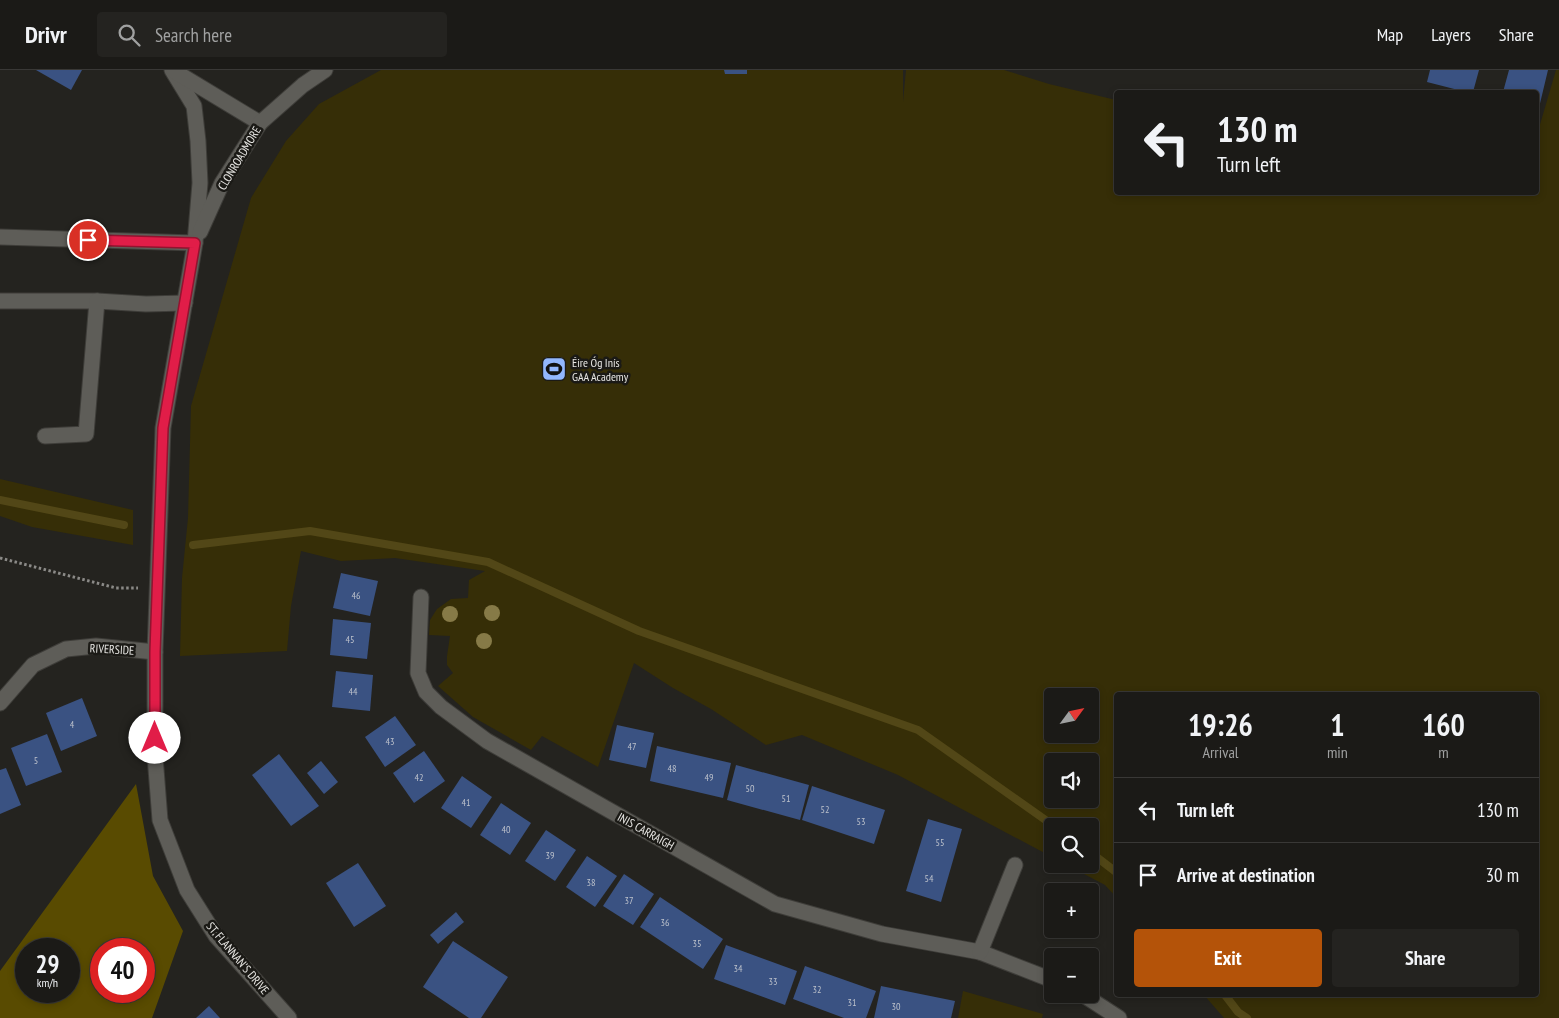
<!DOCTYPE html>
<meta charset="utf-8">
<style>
body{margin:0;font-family:"PT Sans Narrow",sans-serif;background:#242320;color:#f1f3f6;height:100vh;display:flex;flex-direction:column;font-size:19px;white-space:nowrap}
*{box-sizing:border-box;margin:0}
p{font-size:16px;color:#a0a1a1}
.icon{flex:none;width:28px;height:28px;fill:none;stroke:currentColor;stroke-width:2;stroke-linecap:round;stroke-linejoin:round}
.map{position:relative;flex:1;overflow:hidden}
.sheet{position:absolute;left:1114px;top:622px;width:425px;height:305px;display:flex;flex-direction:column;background:#1b1a17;border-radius:5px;box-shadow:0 2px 8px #0003,0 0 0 1px #393836}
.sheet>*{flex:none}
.hud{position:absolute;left:1114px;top:20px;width:425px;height:105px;border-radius:5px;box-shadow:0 2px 8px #0003,0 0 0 1px #393836;background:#1b1a17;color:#f1f3f6;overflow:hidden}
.needle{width:32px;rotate:57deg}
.tools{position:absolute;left:1044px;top:618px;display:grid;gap:10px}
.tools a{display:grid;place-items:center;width:55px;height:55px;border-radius:5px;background:#1b1a17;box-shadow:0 2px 8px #0003,0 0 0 1px #393836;font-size:25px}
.speed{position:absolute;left:15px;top:868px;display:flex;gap:10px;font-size:25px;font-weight:700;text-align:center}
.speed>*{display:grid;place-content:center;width:65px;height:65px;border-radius:50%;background:#1b1a17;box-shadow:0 2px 8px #0003,0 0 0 1px #393836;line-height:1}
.speed small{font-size:12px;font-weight:400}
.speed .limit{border:8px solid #d22;background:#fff;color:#111}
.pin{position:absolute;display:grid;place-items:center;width:42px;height:42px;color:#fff;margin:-21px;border:2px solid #fff;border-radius:50%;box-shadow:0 1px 5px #0007}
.me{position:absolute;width:55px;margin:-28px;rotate:0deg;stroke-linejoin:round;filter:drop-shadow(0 0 4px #0008)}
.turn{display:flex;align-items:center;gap:18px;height:105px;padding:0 20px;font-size:22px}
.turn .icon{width:65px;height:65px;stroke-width:2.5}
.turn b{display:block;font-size:35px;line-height:42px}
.eta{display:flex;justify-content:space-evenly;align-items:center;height:85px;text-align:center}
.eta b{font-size:30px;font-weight:700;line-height:35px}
.primary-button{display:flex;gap:10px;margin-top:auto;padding:10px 20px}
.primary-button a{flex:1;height:58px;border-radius:5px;background:#b45309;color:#fff;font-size:20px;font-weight:700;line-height:58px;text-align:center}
.primary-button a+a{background:#242320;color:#f1f3f6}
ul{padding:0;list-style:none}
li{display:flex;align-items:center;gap:15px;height:65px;padding:0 20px;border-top:1px solid #393836}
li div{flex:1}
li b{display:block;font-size:19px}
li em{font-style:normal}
header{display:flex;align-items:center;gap:30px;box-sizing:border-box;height:70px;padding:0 25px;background:#1b1a17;border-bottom:1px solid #393836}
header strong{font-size:24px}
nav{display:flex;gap:28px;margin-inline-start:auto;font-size:18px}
.search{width:350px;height:45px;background:#242320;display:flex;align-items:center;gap:12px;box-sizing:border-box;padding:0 18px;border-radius:5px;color:#a0a1a1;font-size:19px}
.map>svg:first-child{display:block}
</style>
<header>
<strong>Drivr</strong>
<div class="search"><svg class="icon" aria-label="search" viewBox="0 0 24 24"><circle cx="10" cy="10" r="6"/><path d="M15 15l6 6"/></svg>Search here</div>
<nav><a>Map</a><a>Layers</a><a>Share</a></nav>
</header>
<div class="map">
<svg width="1559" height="948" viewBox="0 0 1559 948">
<rect width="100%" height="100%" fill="#24231f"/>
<!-- green -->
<g fill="#362e07" fill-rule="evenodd">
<path d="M381 0H903V32L906 0H1004L1049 14 1116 30V122H1536V68L1556 0H1559V948H1224L1204 925H1536V625H1116V827L1105 815 1065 794H1090V756H1052V787L898 705 802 665 766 675 711 639 673 618 634 593 598 697 542 666 531 680 473 647 438 616 453 603 447 595V586L450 566 429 565 430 550 437 539 451 529 468 528 469 510 485 501 395 488 341 491 301 481 291 536 287 581 180 586 182 508 188 448 191 336 251 128 286 71 319 34ZM1052 626H1090V664H1052ZM1052 691H1090V729H1052Z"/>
<polygon points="0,409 133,440 133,475 32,457 0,446"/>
<polygon points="963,921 1043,944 1042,948 958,948"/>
</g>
<!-- forest -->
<path fill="#594b01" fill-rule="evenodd" d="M136 714 153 806 183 861 152 948H0V901ZM26 879H69V921H26ZM101 879H144V921H101Z"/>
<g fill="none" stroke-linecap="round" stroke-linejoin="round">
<!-- stream -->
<g stroke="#524717" stroke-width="8">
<polyline points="0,430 124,455"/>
<polyline points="193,475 310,461 488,492 639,561 918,660 1054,756"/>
<polyline points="1090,782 1116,802"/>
<polyline points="1225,925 1238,942 1247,948"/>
</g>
</g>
<!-- building -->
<g fill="#3a5282">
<polygon points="36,0 82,0 71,20"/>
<polygon points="724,0 747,0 747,4 725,4"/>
<polygon points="1430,0 1479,0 1473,22 1466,22 1427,12"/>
<polygon points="1509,0 1548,0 1537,46 1536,22 1503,22"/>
<polygon points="341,503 378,511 370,546 333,538"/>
<polygon points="333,549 371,553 367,589 330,585"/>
<polygon points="336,601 373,605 370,641 332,637"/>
<polygon points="82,628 97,666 61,681 46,643"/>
<polygon points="395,646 416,675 385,697 365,667"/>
<polygon points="617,655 654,663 646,698 609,690"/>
<polygon points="47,664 62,702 26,716 11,678"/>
<polygon points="657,676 731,693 723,728 650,711"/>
<polygon points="424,681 445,711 414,733 393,703"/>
<polygon points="279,684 319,736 291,756 252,705"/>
<polygon points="321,691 338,712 324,724 307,703"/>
<polygon points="736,695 809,715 800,750 727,730"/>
<polygon points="6,698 21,735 0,744 0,700"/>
<polygon points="462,706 492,727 471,758 441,738"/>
<polygon points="812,716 885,740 874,774 802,750"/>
<polygon points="501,733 531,753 510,785 480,765"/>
<polygon points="928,749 962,759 941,832 906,821"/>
<polygon points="546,760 576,780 555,811 525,791"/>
<polygon points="587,786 617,806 595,837 566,817"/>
<polygon points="358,793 386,836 354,857 326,813"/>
<polygon points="624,804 654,824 633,855 603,836"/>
<polygon points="660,827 723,869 703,899 640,857"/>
<polygon points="456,842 464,852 438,874 430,865"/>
<polygon points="453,871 508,907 481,948 469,948 423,917"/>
<polygon points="726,875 797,901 785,935 714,909"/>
<polygon points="805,896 876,921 866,948 844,948 793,929"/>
<polygon points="881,916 955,931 951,948 874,948"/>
<polygon points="209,936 220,948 196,948"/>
</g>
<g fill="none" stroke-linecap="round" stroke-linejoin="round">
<defs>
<g id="minor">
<polyline points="172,0 194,36 198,71 200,113 195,173 163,358 155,582 155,686 160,750 187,820 216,866 289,948"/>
<polyline points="174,1 260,53"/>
<polyline points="200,162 222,113 260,53 303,15 325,0"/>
<polyline points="0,167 195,173"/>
<polyline points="0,231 97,231 146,234 185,233"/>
<polyline points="45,366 86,364 97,231"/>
<polyline points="421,527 418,603 426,622 441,637 487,671 775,834 882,864 980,882 1052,910"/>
<polyline points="0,633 33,595 66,579 96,576 155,582"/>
<polyline points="980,882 1015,795"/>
<polyline points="1082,924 1119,948"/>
</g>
</defs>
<!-- minor casing -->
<use href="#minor" stroke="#3e3d39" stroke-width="17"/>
<!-- path -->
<polyline stroke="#8b8a87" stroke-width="3" stroke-dasharray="2.5 2.5" stroke-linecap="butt" points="0,488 116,518 138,518"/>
<!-- minor -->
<use href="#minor" stroke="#5e5d58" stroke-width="15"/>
</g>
<!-- trees -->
<g fill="#867a47">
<circle cx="492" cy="543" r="8"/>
<circle cx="450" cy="544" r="8"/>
<circle cx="484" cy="571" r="8"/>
</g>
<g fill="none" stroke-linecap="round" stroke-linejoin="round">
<defs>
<polyline id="route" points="88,170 195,173 163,358 155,582 155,668"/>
</defs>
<!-- route casing -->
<use href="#route" stroke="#92132f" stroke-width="12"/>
<!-- route -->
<use href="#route" stroke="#e11d48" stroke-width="9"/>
</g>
<!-- icons -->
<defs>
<symbol id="stadium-square" viewBox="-11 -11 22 22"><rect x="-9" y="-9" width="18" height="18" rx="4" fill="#92b7fd" stroke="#1b1a16"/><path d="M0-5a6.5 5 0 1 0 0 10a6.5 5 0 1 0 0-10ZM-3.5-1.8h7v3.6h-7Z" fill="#111"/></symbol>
</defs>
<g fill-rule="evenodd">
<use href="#stadium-square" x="540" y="285" width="28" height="28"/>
</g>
<g text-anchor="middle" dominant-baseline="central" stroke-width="5" stroke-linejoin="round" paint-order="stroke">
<!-- number labels -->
<g font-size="10" fill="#bcc1cb">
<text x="356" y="525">46</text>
<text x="350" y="569">45</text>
<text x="353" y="621">44</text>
<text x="72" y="654">4</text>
<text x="390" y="671">43</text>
<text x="632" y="676">47</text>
<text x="36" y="690">5</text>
<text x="672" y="698">48</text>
<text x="419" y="707">42</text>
<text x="709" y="707">49</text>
<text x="750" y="718">50</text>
<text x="786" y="728">51</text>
<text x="466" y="732">41</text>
<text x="825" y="739">52</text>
<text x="861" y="751">53</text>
<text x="506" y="759">40</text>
<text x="940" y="772">55</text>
<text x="550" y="785">39</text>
<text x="929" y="808">54</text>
<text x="591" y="812">38</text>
<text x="629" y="830">37</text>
<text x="665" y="852">36</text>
<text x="697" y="873">35</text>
<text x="738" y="898">34</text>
<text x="773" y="911">33</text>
<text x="817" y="919">32</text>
<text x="852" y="932">31</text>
<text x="896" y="936">30</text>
</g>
<!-- street labels -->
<g font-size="12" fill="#e7e6e3" stroke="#1b1a16">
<text transform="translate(239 88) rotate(-59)">CLONROADMORE</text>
<text transform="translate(112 579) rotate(3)">RIVERSIDE</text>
<text transform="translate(646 761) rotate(29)">INIS CARRAIGH</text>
<text transform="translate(238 888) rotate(50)">ST. FLANNAN'S DRIVE</text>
</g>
<!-- poi labels -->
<g font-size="12" fill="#e7e6e3" stroke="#1b1a16" text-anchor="start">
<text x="572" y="292">Éire Óg Inís<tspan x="572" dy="14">GAA Academy</tspan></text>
</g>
</g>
</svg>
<div class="tools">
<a><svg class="needle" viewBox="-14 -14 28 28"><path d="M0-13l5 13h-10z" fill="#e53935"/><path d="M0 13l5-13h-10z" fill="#a0a1a1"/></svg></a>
<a><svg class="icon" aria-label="sound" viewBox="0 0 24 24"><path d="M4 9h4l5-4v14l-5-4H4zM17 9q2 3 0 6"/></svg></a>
<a><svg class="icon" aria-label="search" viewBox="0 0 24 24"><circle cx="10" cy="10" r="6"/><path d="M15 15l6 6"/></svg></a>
<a>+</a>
<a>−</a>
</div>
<div class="speed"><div>29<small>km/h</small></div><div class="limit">40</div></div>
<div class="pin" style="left:88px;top:170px;background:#d93025"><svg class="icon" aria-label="arrive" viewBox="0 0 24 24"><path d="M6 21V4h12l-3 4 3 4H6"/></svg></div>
<svg class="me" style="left:155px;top:668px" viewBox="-20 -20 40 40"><circle r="19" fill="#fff"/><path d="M0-13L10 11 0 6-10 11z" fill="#e11d48"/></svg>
<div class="hud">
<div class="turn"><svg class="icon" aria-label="left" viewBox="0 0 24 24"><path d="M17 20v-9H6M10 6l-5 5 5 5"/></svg><div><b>130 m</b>Turn left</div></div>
</div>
<section class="sheet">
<div class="eta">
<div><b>19:26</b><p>Arrival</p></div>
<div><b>1</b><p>min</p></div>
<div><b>160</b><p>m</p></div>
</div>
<ul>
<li><svg class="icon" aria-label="left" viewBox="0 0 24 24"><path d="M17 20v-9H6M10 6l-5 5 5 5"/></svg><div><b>Turn left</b></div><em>130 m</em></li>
<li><svg class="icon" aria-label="arrive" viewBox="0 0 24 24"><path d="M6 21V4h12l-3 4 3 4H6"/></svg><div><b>Arrive at destination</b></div><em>30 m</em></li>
</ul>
<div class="primary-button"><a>Exit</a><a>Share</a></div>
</section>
</div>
